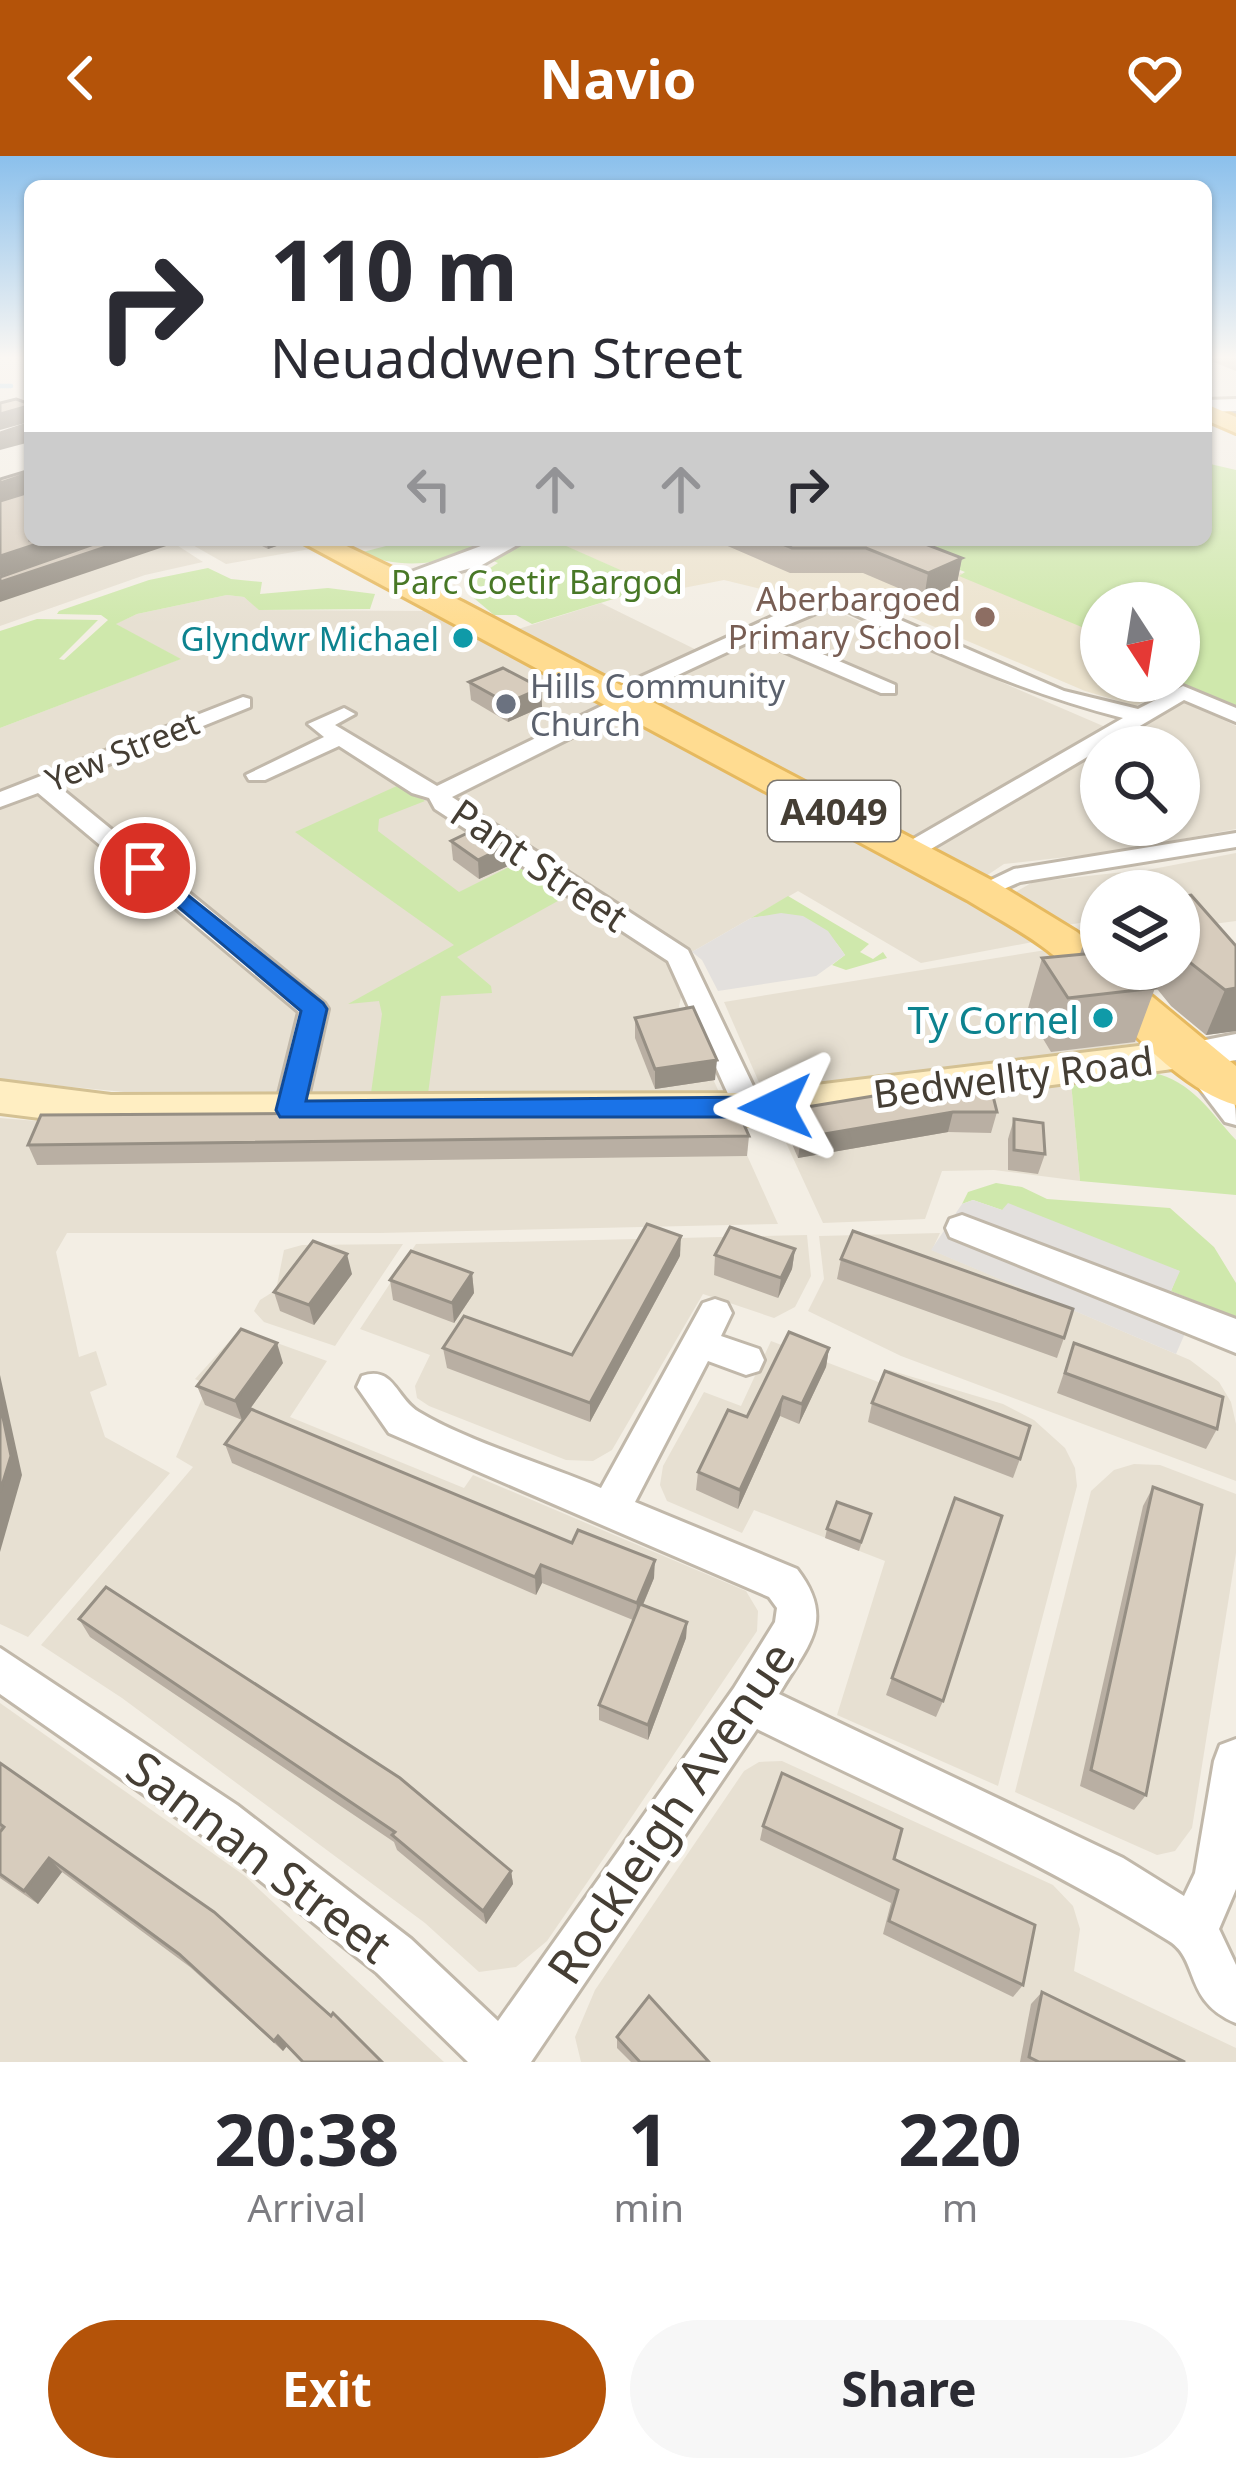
<!DOCTYPE html>
<style>
body{margin:0;font-family:"Noto Sans",sans-serif;background:#f7f7f7;color:#2b2b33;height:100vh;display:flex;flex-direction:column;font-size:45px;white-space:nowrap}
*{box-sizing:border-box;margin:0}
p{font-size:39px;color:#7c7c81}
.icon{flex:none;width:66px;height:66px;fill:none;stroke:currentColor;stroke-width:2;stroke-linecap:round;stroke-linejoin:round}
.map{position:relative;height:1906px;overflow:hidden}
.details{display:flex;flex-direction:column;background:#fff;flex:1}
.details>*{flex:none}
.top-card{position:absolute;left:24px;top:24px;width:1188px;height:366px;border-radius:18px;box-shadow:0 3px 9px #0004;background:#fff;color:#2b2b33;overflow:hidden}
.needle{width:78px;rotate:168deg}
.controls{position:absolute;left:1080px;top:426px;display:grid;gap:24px}
.controls a{display:grid;place-items:center;width:120px;height:120px;border-radius:50%;background:#fff;box-shadow:0 3px 9px #0004;font-size:60px}
.pin{position:absolute;display:grid;place-items:center;width:102px;height:102px;color:#fff;margin:-51px;border:6px solid #fff;border-radius:50%;box-shadow:0 3px 12px #0007}
.me{position:absolute;width:132px;margin:-66px;rotate:268deg;stroke-linejoin:round;filter:drop-shadow(0 0 9px #0008)}
.turn{display:flex;align-items:center;gap:42px;height:252px;padding:0 48px;font-size:54px}
.turn .icon{width:156px;height:156px;stroke-width:2.5}
.turn b{display:block;font-size:84px;line-height:102px}
.lanes{display:flex;align-items:center;height:114px;padding:0 48px;background:#0003;justify-content:center;gap:60px;direction:ltr}
.lanes .off{opacity:.35}
.eta{display:flex;justify-content:space-evenly;align-items:center;height:204px;text-align:center}
.eta b{font-size:72px;font-weight:700;line-height:84px}
.cta{display:flex;gap:24px;margin-top:auto;padding:24px 48px}
.cta a{flex:1;height:138px;border-radius:72px;background:#b45309;color:#fff;font-size:48px;font-weight:700;line-height:138px;text-align:center}
.cta a+a{background:#f7f7f7;color:#2b2b33}
header{display:flex;justify-content:space-between;align-items:center;height:156px;padding:0 48px;background:#b45309;color:#fff;font-size:54px;font-weight:700}
.map>svg:first-child{display:block}
</style>
<header><svg class="icon" aria-label="back" viewBox="0 0 24 24"><path d="M15 5l-7 7 7 7"/></svg>Navio<svg class="icon" aria-label="heart" viewBox="0 0 24 24"><path d="M12 20l-8-8c-3-5 5-10 8-4 3-6 11-1 8 4z"/></svg></header>
<div class="map">
<svg width="1236" height="1906" viewBox="0 0 1236 1906">
<rect width="100%" height="100%" fill="#f3eee4"/>
<!-- residential -->
<g fill="#e7e0d2" fill-rule="evenodd">
<polygon points="169,384 203,406 145,419 0,470 0,436"/>
<polygon points="184,384 292,384 310,393 226,408"/>
<polygon points="227,439 244,441 260,454 425,455 934,724 1038,785 921,807 798,735 692,796 679,850 719,936 176,941 0,924 0,572 180,503 115,468 137,458"/>
<path d="M601 447 717 504 829 452 1124 579 1182 544 1236 570V673L1111 696 1004 708 986 720 512 475ZM1101 591H1179V669H1101Z"/>
<polygon points="1236,697 1236,765 1198,770 1179,754 1179,735 1158,735 1137,716"/>
<polygon points="1124,716 1144,735 1101,735 1101,764 1066,769 1014,737 1033,726"/>
<polygon points="1046,794 1143,886 764,938 724,846"/>
<polygon points="1071,926 1080,1025 994,1014 942,1015 925,1063 823,1067 776,965"/>
<polygon points="0,962 99,970 733,968 778,1068 380,1077 67,1077 56,1096 79,1201 96,1195 107,1229 90,1236 105,1281 170,1317 28,1481 0,1468"/>
<polygon points="940,1077 932,1094 1190,1204 1219,1226 1231,1246 1236,1268 1236,1325 901,1200 808,1155 824,1123 819,1080"/>
<polygon points="807,1079 811,1120 795,1151 774,1162 703,1138 612,1294 593,1305 566,1304 429,1250 417,1242 415,1230 430,1199 360,1173 416,1088"/>
<polygon points="403,1088 335,1190 264,1166 254,1155 260,1144 276,1134 284,1094 302,1089"/>
<polygon points="249,1177 327,1205 290,1261 464,1332 473,1319 746,1435 758,1455 757,1475 606,1699 547,1785 516,1811 479,1816 425,1767 122,1542 41,1489 193,1311 176,1301 208,1229 195,1223 235,1179"/>
<polygon points="771,1185 881,1227 889,1214 1003,1248 1034,1264 1065,1292 1075,1312 1077,1330 998,1630 837,1559 885,1405 754,1354 742,1377 667,1345 660,1329 663,1310 704,1236 741,1250"/>
<polygon points="1134,1308 1160,1309 1236,1338 1236,1397 1192,1672 1175,1695 1157,1699 1015,1636 1091,1335 1114,1314"/>
<polygon points="0,1547 245,1720 444,1906 0,1906"/>
<polygon points="782,1605 1053,1729 1073,1750 1080,1773 1074,1815 1236,1892 1236,1906 581,1906 575,1881 595,1834 744,1615 759,1606"/>
</g>
<!-- education -->
<polygon fill="#ece3ce" points="571,384 886,384 1101,479 1101,525 1178,527 1136,550 1085,535 841,431 807,444 724,424 668,435 563,389"/>
<!-- green -->
<g fill="#cfe8ac">
<polygon points="1206,307 1236,314 1236,552 1175,525 1179,525 1179,447 1101,447 1101,479 959,420 965,416 886,384 1206,384"/>
<path d="M409 384H571L564 389 668 435 646 433 532 468 516 459H494L469 438 473 423 498 407 473 396C431 409 401 413 359 397Z"/>
<polygon points="208,412 231,423 262,426 260,438 328,432 375,438 370,453 259,454 244,441 227,439 137,458 116,468 181,503 0,572 0,475 37,463 98,464 59,503 64,504 108,464 101,459 57,458 59,455 149,424"/>
<polygon points="399,629 425,645 379,663 378,675 459,736 517,707 565,741 457,801 491,830 492,837 441,840 428,938 371,937 382,858 379,845 348,848 454,789 295,676"/>
<path d="M788 740 869 788 860 796 873 803 883 796 887 802 846 814 832 809 845 799C821 761 793 755 751 762Z"/>
<path d="M1153 917C1191 924 1211 957 1236 984V1039L1080 1025 1071 926Z"/>
<polygon points="996,1027 1022,1031 1047,1043 1170,1052 1214,1091 1236,1127 1236,1162 1171,1135 1179,1115 973,1044 962,1048 968,1036"/>
</g>
<!-- parking -->
<g fill="#e3e0dd">
<polygon points="781,757 803,760 828,775 845,799 816,820 718,835 702,804 692,796 751,762"/>
<polygon points="973,1044 1002,1054 1008,1047 1180,1115 1171,1135 1186,1175 1176,1198 931,1094 962,1048"/>
</g>
<g fill="none" stroke-linecap="round" stroke-linejoin="round">
<!-- stream -->
<polyline stroke="#9fd2f1" stroke-width="4.5" points="0,230 11,230"/>
<defs>
<g id="minor">
<path d="M838 437 1064 535 1138 553 1183 530 1236 552V566L1184 544 919 700H901V690L1123 562C1021 536 930 494 835 449L771 476 895 529V537H881L755 483 633 540 639 545 636 549 452 641 688 794 764 953 760 960H738L668 805 435 653 429 642 412 637 339 590 265 624H249L246 619 324 581 308 568 344 552 355 558 335 569 437 630 614 544 607 539 610 535 815 441Z"/>
<polygon points="243,541 250,543 250,551 57,629 324,847 328,853 305,954 290,965 275,954 299,856 38,637 0,651 0,636"/>
<polygon points="1236,677 1236,691 1020,726 981,743 968,735 1014,713"/>
<path d="M1202 906C1231 915 1236 942 1236 969L1225 966 1187 916Z"/>
<polygon points="962,1059 1236,1163 1236,1197 950,1081 946,1072 950,1063"/>
<path d="M715 1143 727 1147 732 1157 721 1180 759 1193 764 1204 759 1215 746 1219 708 1205 635 1346 797 1413C837 1465 807 1490 779 1538L1123 1702 1184 1740 1195 1717 1214 1605 1220 1589 1236 1583V1733L1219 1773 1236 1809V1867C1183 1845 1200 1804 1169 1785 1038 1703 895 1641 757 1573L531 1906H468L377 1817 205 1681 0 1538V1492L237 1649 411 1783 498 1865 734 1532 775 1466 777 1452 769 1441 389 1277 357 1231 362 1220C394 1209 396 1243 419 1256 467 1285 547 1309 601 1332L703 1147Z"/>
</g>
<g id="tertiary">
<polygon points="1236,243 1236,255 1206,256 1206,244"/>
<polygon points="497,384 526,384 482,409 399,432 387,425"/>
<polygon points="1236,878 1236,904 1188,912 1175,908 1169,899 1175,890"/>
</g>
<polygon id="secondary" points="1188,884 1203,889 1210,899 1203,909 749,969 111,971 0,957 0,925 111,939 749,937"/>
<g id="primary">
<polygon points="1206,248 1236,261 1236,277 1206,264"/>
<path d="M298 384H334L463 446 995 726 1077 776 1101 797V813H1119L1236 910V949C1165 929 1105 839 1047 794 1022 775 993 760 967 744Z"/>
</g>
</defs>
<!-- minor casing -->
<use href="#minor" stroke="#c1b8aa" stroke-width="6"/>
<!-- tertiary casing -->
<use href="#tertiary" stroke="#c1b8aa" stroke-width="6"/>
<!-- secondary casing -->
<use href="#secondary" stroke="#d4c193" stroke-width="6"/>
<!-- primary casing -->
<use href="#primary" stroke="#e6b95f" stroke-width="6"/>
<!-- minor -->
<use href="#minor" fill="#fff" fill-rule="evenodd"/>
<!-- tertiary -->
<use href="#tertiary" fill="#fff" fill-rule="evenodd"/>
<!-- secondary -->
<use href="#secondary" fill="#ffeec2" fill-rule="evenodd"/>
<!-- primary -->
<use href="#primary" fill="#ffdc91" fill-rule="evenodd"/>
</g>
<!-- wall -->
<g fill="#b9afa3">
<polygon points="1206,202 1236,202 1236,215 1206,203"/>
<polygon points="250,384 294,384 268,393"/>
<polygon points="723,384 915,384 962,402 957,427 924,443 863,417 790,417 723,388"/>
<polygon points="469,526 541,532 542,551 508,566 471,544"/>
<polygon points="451,685 506,690 508,710 479,723 453,704"/>
<polygon points="1179,741 1236,790 1236,875 1206,879 1171,850 1141,813 1179,813"/>
<polygon points="1084,786 1155,832 1135,886 1051,896 1027,856 1042,802 1080,798"/>
<polygon points="635,862 715,924 655,933 635,882"/>
<polygon points="789,954 997,956 991,977 948,976 798,1002 786,974"/>
<polygon points="1014,963 1045,998 1038,1018 1008,1014 1008,983"/>
<polygon points="749,980 747,1000 37,1009 28,989"/>
<polygon points="795,1093 792,1113 778,1142 714,1119 715,1099"/>
<polygon points="680,1100 590,1266 447,1212 443,1192 572,1199"/>
<polygon points="841,1103 1064,1182 1057,1202 837,1123"/>
<polygon points="472,1117 474,1137 454,1167 393,1144 390,1124"/>
<polygon points="352,1118 314,1169 280,1155 274,1136"/>
<polygon points="1074,1187 1217,1273 1206,1293 1057,1237"/>
<polygon points="829,1192 826,1211 799,1268 780,1260 738,1353 696,1334 698,1316 747,1261"/>
<polygon points="283,1207 242,1264 205,1249 197,1230"/>
<polygon points="872,1247 1020,1303 1013,1322 868,1266"/>
<polygon points="225,1288 654,1422 643,1449 687,1466 686,1482 648,1584 599,1564 599,1549 633,1464 542,1427 536,1439 232,1307"/>
<polygon points="1153,1331 1146,1639 1134,1654 1080,1630 1143,1350"/>
<polygon points="955,1342 943,1545 936,1561 886,1539"/>
<polygon points="871,1358 859,1395 825,1382 827,1373"/>
<polygon points="79,1463 511,1715 513,1728 486,1768 397,1694 394,1686 90,1481"/>
<polygon points="0,1607 382,1906 302,1906 287,1890 283,1895 190,1811 62,1716 38,1748 0,1722 0,1676 2,1674 0,1673"/>
<polygon points="763,1670 894,1703 1023,1829 1013,1841 883,1778 891,1747 760,1684"/>
<polygon points="1042,1836 1185,1906 1020,1906 1031,1848"/>
<polygon points="617,1881 709,1906 631,1906 617,1892"/>
</g>
<!-- shaded-wall -->
<g fill="#968f84">
<polygon points="25,251 29,266 0,274 0,258"/>
<polygon points="30,269 30,286 0,294 0,277"/>
<polygon points="24,319 29,336 0,345 0,327"/>
<polygon points="49,384 106,384 0,420 0,400"/>
<polygon points="127,384 184,384 0,446 0,426"/>
<polygon points="266,384 294,384 268,393"/>
<polygon points="962,402 957,427 924,443 928,417"/>
<polygon points="541,532 542,551 508,566 507,547"/>
<polygon points="506,690 508,710 479,723 478,704"/>
<polygon points="1236,832 1236,875 1206,879 1225,834"/>
<polygon points="717,904 715,924 655,933 655,913"/>
<polygon points="953,956 948,976 798,1002 801,982"/>
<polygon points="681,1080 680,1100 590,1266 590,1247"/>
<polygon points="795,1093 792,1113 778,1142 781,1122"/>
<polygon points="347,1098 352,1118 314,1169 309,1149"/>
<polygon points="472,1117 474,1137 454,1167 452,1147"/>
<polygon points="277,1187 283,1207 242,1264 235,1245"/>
<polygon points="829,1192 826,1211 799,1268 802,1248"/>
<polygon points="0,1219 22,1319 0,1396"/>
<polygon points="783,1241 780,1260 738,1353 740,1334"/>
<polygon points="655,1404 654,1422 636,1465 637,1447"/>
<polygon points="541,1409 542,1427 536,1439 535,1421"/>
<polygon points="687,1466 686,1482 648,1584 648,1569"/>
<polygon points="49,1702 62,1716 38,1748 24,1735"/>
<polygon points="511,1715 513,1728 486,1768 483,1755"/>
<polygon points="278,1880 287,1890 283,1895 274,1885"/>
</g>
<!-- building -->
<g fill="#d7ccbd" stroke="#968f84" stroke-width="3">
<polygon points="16,243 30,248 30,255 25,251 0,258 0,247"/>
<polygon points="30,256 30,269 0,277 27,268"/>
<polygon points="30,314 30,384 49,384 0,400 0,345 29,336 30,323 24,319 0,327 0,323"/>
<polygon points="105,384 127,384 0,426 0,421"/>
<polygon points="773,384 915,384 962,402 928,417 866,392 792,392"/>
<polygon points="503,512 541,532 507,547 469,526"/>
<polygon points="480,671 506,690 478,704 451,685"/>
<polygon points="1191,739 1236,790 1236,832 1225,834 1188,805 1179,794 1179,741"/>
<polygon points="1101,784 1101,813 1136,813 1155,832 1068,842 1042,802 1095,797 1084,786"/>
<polygon points="693,851 717,904 655,913 635,862"/>
<polygon points="946,928 990,928 997,956 953,956 801,982 789,954"/>
<polygon points="738,955 749,980 28,989 41,959"/>
<polygon points="1014,963 1043,967 1045,998 1014,994"/>
<polygon points="647,1068 681,1080 590,1247 443,1192 464,1160 572,1199"/>
<polygon points="730,1071 795,1093 781,1122 715,1099"/>
<polygon points="853,1075 1073,1153 1064,1182 841,1103"/>
<polygon points="313,1085 347,1098 309,1149 274,1136"/>
<polygon points="411,1095 472,1117 452,1147 390,1124"/>
<polygon points="241,1173 277,1187 235,1245 197,1230"/>
<polygon points="789,1176 829,1192 802,1248 783,1241 740,1334 698,1316 728,1254 747,1261"/>
<polygon points="1074,1187 1223,1241 1217,1273 1065,1217"/>
<polygon points="885,1215 1030,1270 1020,1303 872,1247"/>
<polygon points="0,1247 11,1300 0,1336"/>
<polygon points="251,1253 572,1387 578,1374 655,1404 637,1447 541,1409 535,1421 225,1288"/>
<polygon points="1153,1331 1202,1349 1146,1639 1091,1614"/>
<polygon points="955,1342 1002,1360 943,1545 892,1522"/>
<polygon points="837,1346 871,1358 861,1386 827,1373"/>
<polygon points="106,1431 400,1622 511,1715 483,1755 392,1679 395,1676 79,1463"/>
<polygon points="640,1448 687,1466 648,1569 599,1549"/>
<polygon points="0,1607 214,1756 331,1860 333,1857 382,1906 303,1906 278,1880 274,1885 179,1798 49,1702 24,1735 0,1718 0,1676 4,1671 0,1668"/>
<polygon points="782,1617 902,1673 894,1703 1035,1769 1023,1829 889,1765 898,1734 763,1670"/>
<polygon points="1042,1836 1185,1906 1039,1906 1029,1901"/>
<polygon points="649,1840 709,1906 640,1906 617,1881"/>
</g>
<!-- sky -->
<linearGradient id="sky" x2="0" y2="1"><stop stop-color="#8bc0ec"/><stop offset="0.43" stop-color="#faf7f3"/><stop offset="1" stop-color="#faf7f3" stop-opacity="0"/></linearGradient>
<rect width="1236" height="469" fill="url(#sky)"/>
<!-- route -->
<polygon fill="#1a73e8" stroke="#114b97" stroke-width="3" points="145,705 323,847 327,853 306,945 776,941 789,951 776,961 280,961 276,954 301,855 137,716 137,707"/>
<!-- markers -->
<circle fill="#8d6e63" stroke="#fff" stroke-width="4.5" cx="985" cy="461" r="12"/>
<g fill="#0f9aa8" stroke="#fff" stroke-width="4.5">
<circle cx="463" cy="482" r="12"/>
<circle cx="1103" cy="862" r="12"/>
</g>
<circle fill="#6b7280" stroke="#fff" stroke-width="4.5" cx="506" cy="548" r="12"/>
<g text-anchor="middle" dominant-baseline="central" stroke-width="10" stroke-linejoin="round" paint-order="stroke">
<!-- far-park labels -->
<g font-size="33" fill="#487826" stroke="#fff">
<text x="537" y="425">Parc Coetir Bargod</text>
</g>
<!-- far-education labels -->
<g font-size="33" fill="#785e54" stroke="#fff" text-anchor="end">
<text x="961" y="442">Aberbargoed<tspan x="961" dy="38">Primary School</tspan></text>
</g>
<!-- far-culture labels -->
<g font-size="33" fill="#0d838f" stroke="#fff" text-anchor="end">
<text x="439" y="482">Glyndwr Michael</text>
</g>
<!-- far-worship labels -->
<g font-size="33" fill="#5b616d" stroke="#fff" text-anchor="start">
<text x="530" y="529">Hills Community<tspan x="530" dy="38">Church</tspan></text>
</g>
<!-- far-street labels -->
<g font-size="33" fill="#453e34" stroke="#fff">
<text transform="translate(122 595) rotate(-22)">Yew Street</text>
</g>
<!-- shield labels -->
<rect fill="#fff" stroke="#7d7871" stroke-width="3" x="768" y="625" width="132" height="60" rx="9"/>
<g font-size="36" font-weight="bold" fill="#453e34">
<text x="834" y="655">A4049</text>
</g>
<!-- street labels -->
<g font-size="39" fill="#453e34" stroke="#fff">
<text transform="translate(540 708) rotate(34)">Pant Street</text>
<text transform="translate(1013 920) rotate(-7)">Bedwellty Road</text>
</g>
<!-- culture labels -->
<g font-size="39" fill="#0d838f" stroke="#fff" text-anchor="end">
<text x="1079" y="862">Ty Cornel</text>
</g>
<!-- near-street labels -->
<g font-size="48" fill="#453e34" stroke="#fff">
<text transform="translate(670 1656) rotate(-56)">Rockleigh Avenue</text>
<text transform="translate(260 1700) rotate(37)">Sannan Street</text>
</g>
</g>
</svg>
<div class="controls">
<a><svg class="needle" viewBox="-14 -14 28 28"><path d="M0-13l5 13h-10z" fill="#e53935"/><path d="M0 13l5-13h-10z" fill="#7c7c81"/></svg></a>
<a><svg class="icon" aria-label="search" viewBox="0 0 24 24"><circle cx="10" cy="10" r="6"/><path d="M15 15l6 6"/></svg></a>
<a><svg class="icon" aria-label="layers" viewBox="0 0 24 24"><path d="M12 4l9 5-9 5-9-5zM3 14l9 5 9-5"/></svg></a>
</div>
<div class="pin" style="left:145px;top:712px;background:#d93025"><svg class="icon" aria-label="arrive" viewBox="0 0 24 24"><path d="M6 21V4h12l-3 4 3 4H6"/></svg></div>
<svg class="me" style="left:776px;top:951px" viewBox="-20 -20 40 40"><path d="M0-17L14 15 0 8-14 15z" fill="#1a73e8" stroke="#fff" stroke-width="4"/></svg>
<div class="top-card">
<div class="turn"><svg class="icon" aria-label="right" viewBox="0 0 24 24"><path d="M7 20v-9h11M14 6l5 5-5 5"/></svg><div><b>110 m</b>Neuaddwen Street</div></div>
<div class="lanes"><svg class="icon off" aria-label="left" viewBox="0 0 24 24"><path d="M17 20v-9H6M10 6l-5 5 5 5"/></svg><svg class="icon off" aria-label="ahead" viewBox="0 0 24 24"><path d="M12 20V5M6 11l6-6 6 6"/></svg><svg class="icon off" aria-label="ahead" viewBox="0 0 24 24"><path d="M12 20V5M6 11l6-6 6 6"/></svg><svg class="icon" aria-label="right" viewBox="0 0 24 24"><path d="M7 20v-9h11M14 6l5 5-5 5"/></svg></div>
</div>
</div>
<section class="details">
<div class="eta">
<div><b>20:38</b><p>Arrival</p></div>
<div><b>1</b><p>min</p></div>
<div><b>220</b><p>m</p></div>
</div>
<div class="cta"><a>Exit</a><a>Share</a></div>
</section>
